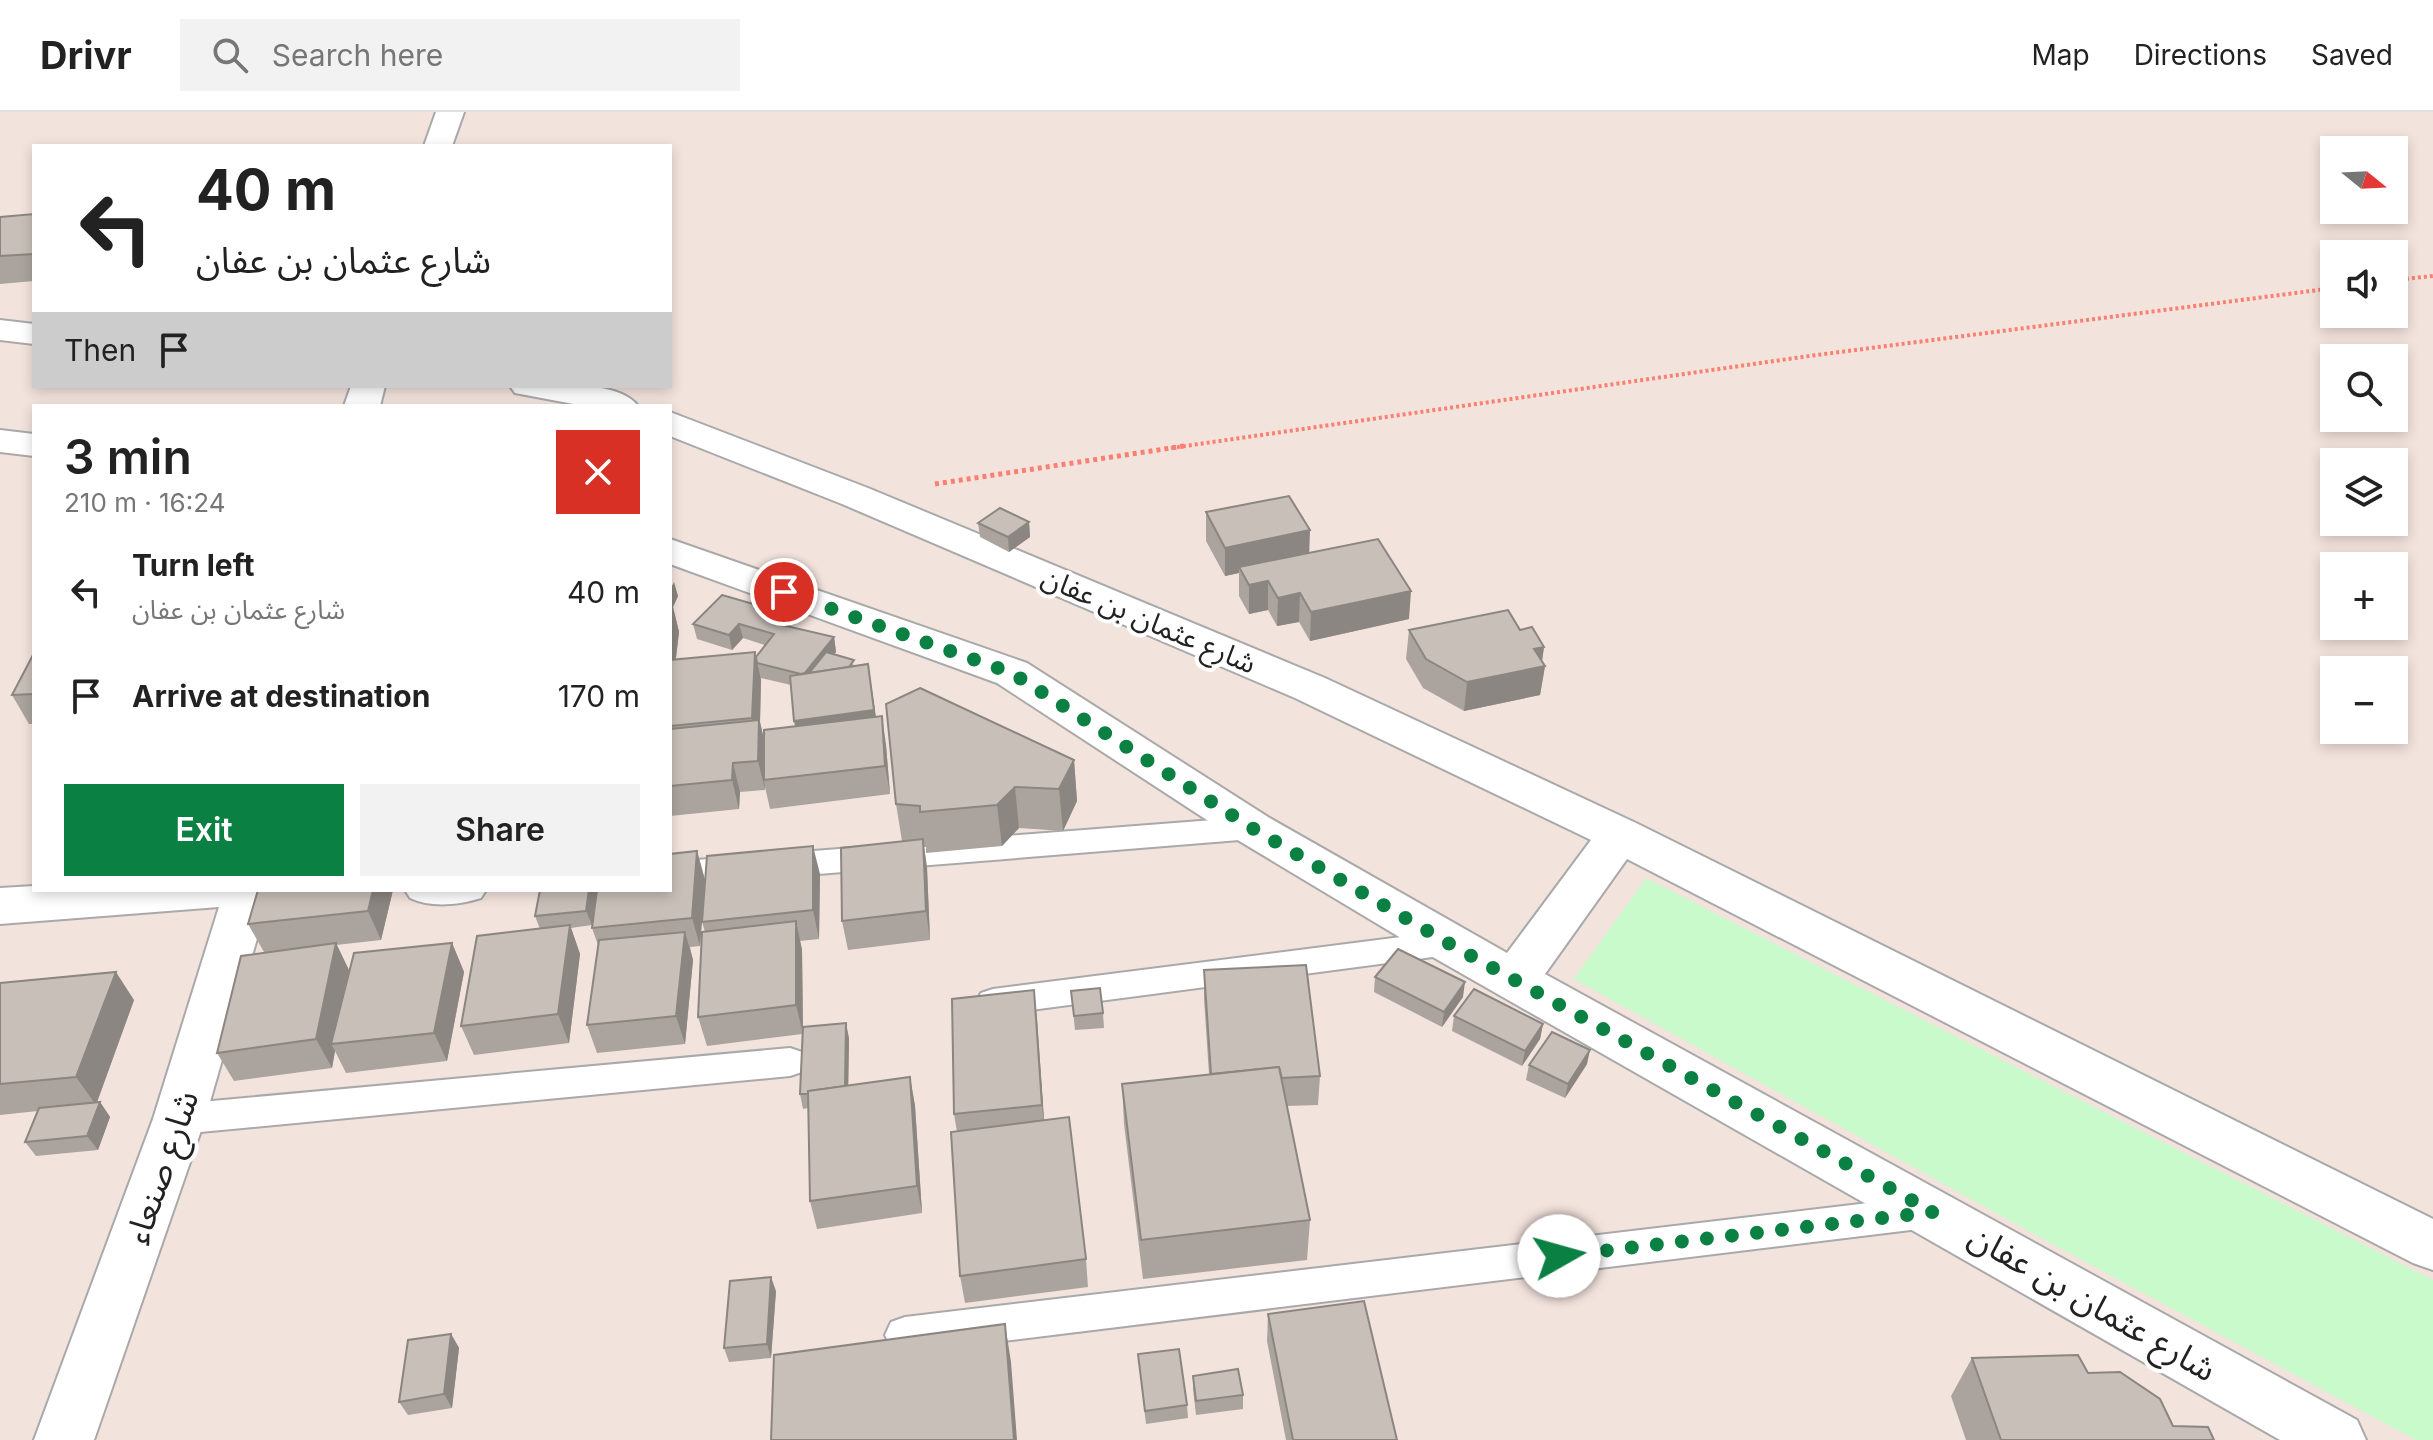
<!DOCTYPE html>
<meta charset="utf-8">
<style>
body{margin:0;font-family:Inter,"Noto Sans Arabic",sans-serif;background:#f2f2f2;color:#222;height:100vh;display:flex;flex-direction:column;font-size:30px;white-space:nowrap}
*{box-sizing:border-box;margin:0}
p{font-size:26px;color:#767676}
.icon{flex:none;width:44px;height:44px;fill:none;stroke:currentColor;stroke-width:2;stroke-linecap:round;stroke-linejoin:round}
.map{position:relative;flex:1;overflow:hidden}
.sheet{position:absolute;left:32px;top:292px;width:640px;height:488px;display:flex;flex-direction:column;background:#fff;border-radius:0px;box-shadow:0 4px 12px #0003}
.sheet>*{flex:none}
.hud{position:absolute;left:32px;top:32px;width:640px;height:244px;border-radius:0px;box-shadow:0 4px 12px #0003;background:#fff;color:#222;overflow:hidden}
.needle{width:52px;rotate:108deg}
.controls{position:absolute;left:2320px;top:24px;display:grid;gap:16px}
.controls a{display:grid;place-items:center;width:88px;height:88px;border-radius:0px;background:#fff;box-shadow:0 4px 12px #0003;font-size:40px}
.pin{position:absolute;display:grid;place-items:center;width:68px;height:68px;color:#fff;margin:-34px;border:4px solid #fff;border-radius:50%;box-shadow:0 2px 8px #0007}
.me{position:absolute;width:88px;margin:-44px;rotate:83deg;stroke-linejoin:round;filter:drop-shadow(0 0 6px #0008)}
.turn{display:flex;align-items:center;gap:28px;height:168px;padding:0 32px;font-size:36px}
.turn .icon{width:104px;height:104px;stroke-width:2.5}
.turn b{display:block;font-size:56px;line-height:68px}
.then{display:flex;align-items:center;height:76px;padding:0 32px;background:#0003;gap:16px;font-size:30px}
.round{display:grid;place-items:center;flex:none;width:84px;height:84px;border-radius:0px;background:#f2f2f2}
.headline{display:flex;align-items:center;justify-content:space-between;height:136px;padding:0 32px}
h1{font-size:48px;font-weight:600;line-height:60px}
.cta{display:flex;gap:16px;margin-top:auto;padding:16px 32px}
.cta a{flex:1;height:92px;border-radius:0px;background:#0b8043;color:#fff;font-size:32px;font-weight:600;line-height:92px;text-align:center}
.cta a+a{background:#f2f2f2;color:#222}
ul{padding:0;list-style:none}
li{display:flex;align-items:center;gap:24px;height:104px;padding:0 32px}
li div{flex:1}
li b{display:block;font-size:30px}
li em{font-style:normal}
header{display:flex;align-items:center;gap:48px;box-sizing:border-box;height:112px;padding:0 40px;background:#fff;border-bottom:2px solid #e0e0e0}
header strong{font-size:38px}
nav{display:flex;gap:44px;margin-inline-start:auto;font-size:28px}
.search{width:560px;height:72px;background:#f2f2f2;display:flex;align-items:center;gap:20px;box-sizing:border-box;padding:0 28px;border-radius:0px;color:#767676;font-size:30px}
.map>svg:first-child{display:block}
</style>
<header>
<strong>Drivr</strong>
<div class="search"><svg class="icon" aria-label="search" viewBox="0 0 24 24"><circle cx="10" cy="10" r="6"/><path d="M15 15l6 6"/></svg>Search here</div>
<nav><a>Map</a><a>Directions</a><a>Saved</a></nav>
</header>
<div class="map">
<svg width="2433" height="1328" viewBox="0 0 2433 1328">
<rect width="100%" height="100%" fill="#f2efe9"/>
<!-- military -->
<path fill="#f3e3dd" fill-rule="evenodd" d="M0 0H2433V1328H0ZM34 34H670V274H34ZM2334 38H2394V98H2334ZM2334 142H2394V202H2334ZM2334 246H2394V306H2334ZM34 294H670V778H34ZM2334 350H2394V410H2334ZM2334 454H2394V514H2334ZM2334 558H2394V618H2334Z"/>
<!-- park -->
<polygon fill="#c8facc" points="1646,766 2433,1168 2433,1328 2416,1328 2045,1128 1574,867"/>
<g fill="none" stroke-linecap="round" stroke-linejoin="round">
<defs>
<g id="lane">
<polygon points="1252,705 1263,708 1267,716 1263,724 1252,727 670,774 670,750"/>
<path d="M405 778H486L481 786C459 793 431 796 410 786Z"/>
<polygon points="1448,819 1460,822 1464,831 1460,840 1448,843 993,903 981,899 976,890 981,881 993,877"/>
<polygon points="790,936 802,940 807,950 802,960 790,964 179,1022 166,1017 161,1007 166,997 179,992"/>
<polygon points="1927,1084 1940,1089 1946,1100 1940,1111 1927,1116 905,1241 891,1236 885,1223 891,1210 905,1205"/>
</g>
<g id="street">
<polygon points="436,0 464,0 452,34 424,34"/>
<polygon points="0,208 34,212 34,232 0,228"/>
<polygon points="351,274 385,274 380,294 344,294"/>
<path d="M510 274C541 274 618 266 638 294H584L515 281Z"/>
<polygon points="670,300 868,376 1325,566 1636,711 2433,1107 2433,1158 2413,1151 1627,747 1545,862 2357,1308 2366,1328 2280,1328 1431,844 1236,727 997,571 670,452 670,427 1027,551 1268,705 1507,841 1591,728 1295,586 842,392 670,324"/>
<polygon points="0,318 34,322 34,344 0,340"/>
<polygon points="34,774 34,778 271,778 205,1007 94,1328 34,1328 153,1007 219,795 0,812 0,776"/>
</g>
</defs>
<!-- lane casing -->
<use href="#lane" stroke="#a9a9a9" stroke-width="4"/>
<!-- street casing -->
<use href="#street" stroke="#a9a9a9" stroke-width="4"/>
<!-- path-far1 -->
<g stroke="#fa8072" stroke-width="4" stroke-dasharray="3 3" stroke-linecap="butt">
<polyline points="2394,168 2433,164"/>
<polyline points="1171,336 1809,244 2334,176"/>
</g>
<!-- path -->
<polyline stroke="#fa8072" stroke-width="5" stroke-dasharray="4 4" stroke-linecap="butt" points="935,372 1184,334"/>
<!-- lane -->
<use href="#lane" fill="#fff" fill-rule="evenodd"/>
<!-- street -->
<use href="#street" fill="#fff" fill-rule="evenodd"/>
</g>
<!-- wall -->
<g fill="#aba49e" fill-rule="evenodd">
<polygon points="34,102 34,169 0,172 0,105"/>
<polygon points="2334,379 2334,399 2327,393"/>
<polygon points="1206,400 1309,441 1409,507 1310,529 1299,510 1277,514 1268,498 1249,502 1239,484 1239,461 1225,464 1206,429"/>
<polygon points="1029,410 1030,425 1009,440 980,425 978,411"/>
<path d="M670 469 678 484 673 495 679 520 676 547 756 545 765 533 743 526 732 538 697 527 693 512 757 493 758 497 791 515 834 525 836 540 834 542 856 554 868 552 876 605 886 633 890 682 770 697 765 675V678L740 680 739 697 670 704ZM761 566 791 573 795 614 764 628 760 610Z"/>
<polygon points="1409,518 1520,518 1544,535 1542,550 1545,554 1540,583 1464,599 1423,576 1406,547"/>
<polygon points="34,541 34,612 29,612 12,583"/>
<polygon points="1074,648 1077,689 1063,719 1019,716 1002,734 926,741 926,735 924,735 927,756 930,828 848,838 842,809 902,729 896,692"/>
<polygon points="697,739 705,768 700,834 690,835 693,848 685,932 597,941 587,913 598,833 592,816"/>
<polygon points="820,762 819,827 800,829 802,838 803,919 849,926 848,973 910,965 915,994 922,1101 817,1117 810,1089 808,996 803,997 800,982 802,922 707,934 698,905 705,820 702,810"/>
<polygon points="393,778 381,828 336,833 349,859 452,831 464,860 447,949 346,961 335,939 332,956 234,969 217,941 264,840 248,812"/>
<polygon points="597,778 592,813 571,816 580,842 569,931 474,943 461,914 540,817 535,804"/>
<polygon points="1204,858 1320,964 1318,993 1287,994 1310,1108 1307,1148 1143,1167 1124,1012 1122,972 1209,962 1204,887"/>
<polygon points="1375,865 1463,885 1442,915 1374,880"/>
<polygon points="0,871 134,888 97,990 100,990 110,1005 98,1038 36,1044 25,1030 38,999 0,1003"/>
<polygon points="1034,878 1044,1008 1086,1147 1088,1175 965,1191 960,1164 957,1020 954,1002"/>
<polygon points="1071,879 1103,901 1104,916 1075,918"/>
<polygon points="1454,904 1543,912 1540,927 1522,954 1452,919"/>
<polygon points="1587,952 1565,986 1526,968 1529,953"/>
<polygon points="776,1179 771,1246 729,1250 724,1236"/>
<polygon points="1268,1202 1397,1328 1286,1328 1267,1229"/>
<polygon points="451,1222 459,1236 452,1296 408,1303 399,1290"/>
<polygon points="1138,1242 1187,1293 1188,1306 1146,1312"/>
<polygon points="1972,1246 2088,1261 2173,1314 2214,1328 1966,1328 1951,1284"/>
<polygon points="1193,1264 1243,1283 1243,1297 1196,1303 1193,1277"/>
</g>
<!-- shaded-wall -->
<g fill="#8b8681">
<polygon points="1029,410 1030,425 1009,440 1008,425"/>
<polygon points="2353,410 2369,410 2351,413"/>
<polygon points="1310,418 1309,447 1239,455 1239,461 1225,464 1225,436"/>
<polygon points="1268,469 1268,498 1249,502 1249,473"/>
<polygon points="674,470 678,484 673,495 679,520 673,568 670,557 670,478"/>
<polygon points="1411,479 1409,507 1310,529 1311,500"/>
<polygon points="1300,481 1299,510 1277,514 1278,486"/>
<polygon points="789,506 792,520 782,513"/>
<polygon points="739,512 743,526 732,538 729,523"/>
<polygon points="834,525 836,540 817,564 804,563"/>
<polygon points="1544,535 1541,555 1545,554 1540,583 1464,599 1467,570 1534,537"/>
<polygon points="755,540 761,568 760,610 766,637 764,668 765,678 758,649 759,635 752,606"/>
<polygon points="868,552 879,627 800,638 794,609"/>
<polygon points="882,604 886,633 890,682 885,654"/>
<polygon points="1074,648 1077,689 1063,719 1059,677"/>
<polygon points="733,651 740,680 739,697 732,668"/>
<polygon points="1015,675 1019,716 1002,734 997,693"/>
<polygon points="923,727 927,756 930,828 926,799"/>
<polygon points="813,734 820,762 819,827 813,798"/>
<polygon points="697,739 705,768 700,834 692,806"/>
<polygon points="373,778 393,778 381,828 368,799"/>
<polygon points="589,778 597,778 592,813 586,799"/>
<polygon points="796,809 802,838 803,922 796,893"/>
<polygon points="570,813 580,842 569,931 558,902"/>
<polygon points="685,820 693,848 685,932 676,904"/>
<polygon points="336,831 350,860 331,932 335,939 332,956 316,927"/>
<polygon points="452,831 464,860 447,949 434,921"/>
<polygon points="116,860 134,888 96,993 76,965"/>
<polygon points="1465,870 1463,885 1442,915 1444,900"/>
<polygon points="1034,878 1037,907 1045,1021 1042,993"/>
<polygon points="846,911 849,926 848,993 844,978"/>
<polygon points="1543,912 1540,927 1522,954 1525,939"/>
<polygon points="1590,938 1587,952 1565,986 1568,972"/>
<polygon points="910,965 915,994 922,1101 917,1074"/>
<polygon points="100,990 110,1005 98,1038 87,1024"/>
<polygon points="771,1165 776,1179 771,1246 767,1232"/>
<polygon points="1005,1212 1011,1250 1017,1328 1014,1328"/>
<polygon points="451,1222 459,1236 452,1296 444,1282"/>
</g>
<!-- building -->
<g fill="#c7bfb8" stroke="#8b8681" stroke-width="2">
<polygon points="34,102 34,142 0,144 0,105"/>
<polygon points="1289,384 1310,418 1225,436 1206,400"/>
<polygon points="1000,396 1029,410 1008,425 978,411"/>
<polygon points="1378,427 1411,479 1311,500 1300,481 1278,486 1268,469 1249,473 1239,455"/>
<polygon points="722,483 757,493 755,496 789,506 782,513 834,525 805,561 801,562 757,551 756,545 774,522 739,512 729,523 693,512"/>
<polygon points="1508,498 1520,518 1532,515 1544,535 1534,537 1545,554 1467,570 1426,547 1409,518"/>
<polygon points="755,540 752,606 670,614 670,548"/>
<polygon points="826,540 854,548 849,555 809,561"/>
<polygon points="34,541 34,582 12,583"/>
<polygon points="868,552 874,598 794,609 790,564"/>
<polygon points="920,576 1074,648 1059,677 1015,675 997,693 920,700 920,694 896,692 886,592"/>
<polygon points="882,604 885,654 764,668 764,618"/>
<polygon points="759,608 758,649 733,651 732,668 670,674 670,617"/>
<polygon points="923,727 926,799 842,809 841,736"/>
<polygon points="813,734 813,798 702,810 707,744"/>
<polygon points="697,739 692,806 592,816 597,778 670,778 670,742"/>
<polygon points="258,778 373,778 368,799 248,812"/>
<polygon points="540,778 589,778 586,799 535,804"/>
<polygon points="796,809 796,893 698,905 702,820"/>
<polygon points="570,813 558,902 461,914 477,824"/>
<polygon points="685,820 676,904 587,913 599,828"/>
<polygon points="336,831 316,927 217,941 241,844"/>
<polygon points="452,831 434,921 331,932 354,841"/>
<polygon points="1398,837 1465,870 1444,900 1375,865"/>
<polygon points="1306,853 1320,964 1282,966 1279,955 1211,962 1204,858"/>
<polygon points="116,860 76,965 0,972 0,871"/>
<polygon points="1100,876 1103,901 1074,904 1071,879"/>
<polygon points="1474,877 1543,912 1525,939 1454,904"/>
<polygon points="1034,878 1042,993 954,1002 952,887"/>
<polygon points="846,911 845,974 808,979 808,982 800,982 803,915"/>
<polygon points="1552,920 1590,938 1568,972 1529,953"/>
<polygon points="1279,955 1310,1108 1141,1128 1122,972"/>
<polygon points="910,965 917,1074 810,1089 808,979"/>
<polygon points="100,990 87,1024 25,1030 39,996"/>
<polygon points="1069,1005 1086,1147 960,1164 951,1020"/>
<polygon points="771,1165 767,1232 724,1236 730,1169"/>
<polygon points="1364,1189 1397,1328 1293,1328 1268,1202"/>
<polygon points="1005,1212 1014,1328 771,1328 774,1243"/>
<polygon points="451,1222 444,1282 399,1290 408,1228"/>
<polygon points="1179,1237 1187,1293 1145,1299 1138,1242"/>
<polygon points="2078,1243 2088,1261 2120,1260 2160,1287 2173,1314 2208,1315 2214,1328 2001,1328 1972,1246"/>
<polygon points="1238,1257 1243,1283 1196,1289 1193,1264"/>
</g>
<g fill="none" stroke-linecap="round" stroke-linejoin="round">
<!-- route -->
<polyline stroke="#0b8043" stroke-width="14" stroke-dasharray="0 25.2" points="784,480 1012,561 1252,716 1448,831 1933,1100 1559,1144"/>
</g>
<g text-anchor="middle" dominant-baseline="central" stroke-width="8" stroke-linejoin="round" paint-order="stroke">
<!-- street labels -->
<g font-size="28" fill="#222" stroke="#fff">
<text transform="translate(1149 508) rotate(23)">شارع عثمان بن عفان</text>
</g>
<!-- near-street labels -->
<g font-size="34" fill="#222" stroke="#fff">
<text transform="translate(161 1055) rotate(-71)">شارع صنعاء</text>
<text transform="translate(2093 1190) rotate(30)">شارع عثمان بن عفان</text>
</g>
</g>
</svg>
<div class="controls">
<a><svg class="needle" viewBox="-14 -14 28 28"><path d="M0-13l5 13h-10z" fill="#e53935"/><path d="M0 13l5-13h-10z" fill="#767676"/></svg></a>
<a><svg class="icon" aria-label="sound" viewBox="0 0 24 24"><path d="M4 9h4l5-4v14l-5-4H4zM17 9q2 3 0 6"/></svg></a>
<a><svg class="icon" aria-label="search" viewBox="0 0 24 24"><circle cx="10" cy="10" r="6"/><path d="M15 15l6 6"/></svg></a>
<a><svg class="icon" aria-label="layers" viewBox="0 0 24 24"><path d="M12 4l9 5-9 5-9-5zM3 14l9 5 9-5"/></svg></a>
<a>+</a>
<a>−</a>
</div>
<div class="pin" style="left:784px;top:480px;background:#d93025"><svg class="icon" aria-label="arrive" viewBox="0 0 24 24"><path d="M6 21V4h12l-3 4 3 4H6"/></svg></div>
<svg class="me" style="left:1559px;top:1144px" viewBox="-20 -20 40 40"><circle r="19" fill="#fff"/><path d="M0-13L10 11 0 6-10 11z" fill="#0b8043"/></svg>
<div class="hud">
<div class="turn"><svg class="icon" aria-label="left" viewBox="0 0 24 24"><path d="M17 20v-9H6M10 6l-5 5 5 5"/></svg><div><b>40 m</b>شارع عثمان بن عفان</div></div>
<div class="then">Then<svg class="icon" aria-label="arrive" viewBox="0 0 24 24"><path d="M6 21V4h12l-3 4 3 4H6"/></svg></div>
</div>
<section class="sheet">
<div class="headline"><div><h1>3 min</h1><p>210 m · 16:24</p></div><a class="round" style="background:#d93025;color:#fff"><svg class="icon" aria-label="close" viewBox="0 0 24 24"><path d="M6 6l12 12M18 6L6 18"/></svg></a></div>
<ul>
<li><svg class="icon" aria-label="left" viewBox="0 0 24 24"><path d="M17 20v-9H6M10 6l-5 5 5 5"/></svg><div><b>Turn left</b><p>شارع عثمان بن عفان</p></div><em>40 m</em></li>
<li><svg class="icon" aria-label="arrive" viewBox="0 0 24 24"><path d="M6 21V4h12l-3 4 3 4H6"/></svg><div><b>Arrive at destination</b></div><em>170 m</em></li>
</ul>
<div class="cta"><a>Exit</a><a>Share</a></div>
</section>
</div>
